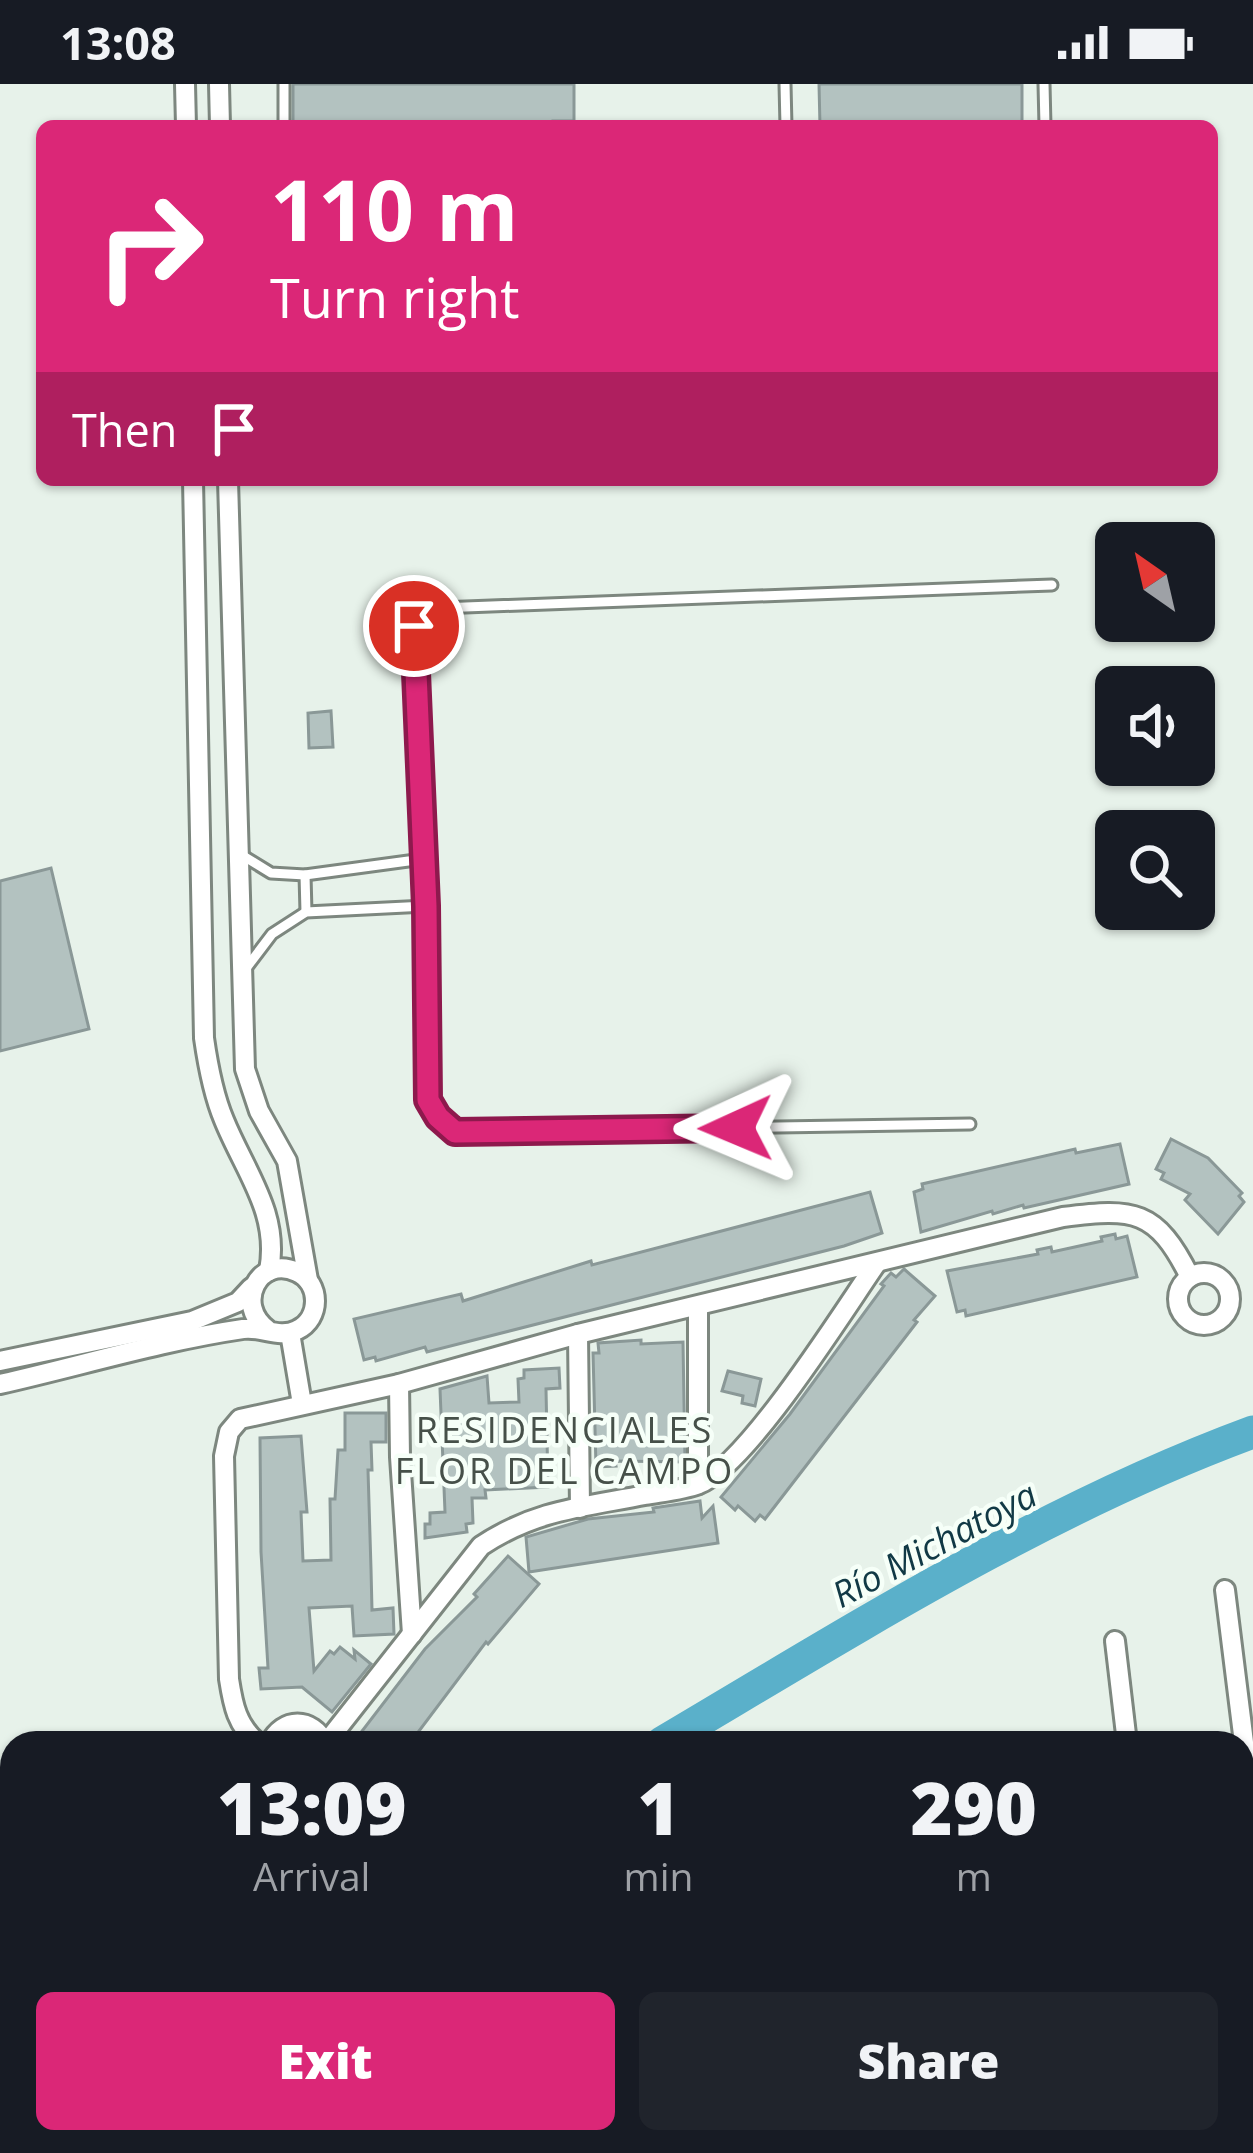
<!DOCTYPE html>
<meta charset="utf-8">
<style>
body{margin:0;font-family:"Open Sans",sans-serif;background:#20242c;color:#f1f3f6;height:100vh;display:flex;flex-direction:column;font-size:45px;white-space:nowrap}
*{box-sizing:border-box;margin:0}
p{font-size:39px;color:#9ea1a6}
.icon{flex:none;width:66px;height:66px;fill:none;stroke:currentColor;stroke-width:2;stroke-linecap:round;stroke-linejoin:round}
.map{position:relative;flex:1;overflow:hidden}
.side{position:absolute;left:0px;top:1647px;width:1254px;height:423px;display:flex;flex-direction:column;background:#171b24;border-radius:36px 36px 0 0;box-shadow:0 3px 9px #0004}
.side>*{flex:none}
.guide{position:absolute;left:36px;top:36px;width:1182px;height:366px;border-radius:18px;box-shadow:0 3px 9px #0004;background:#db2777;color:#fff;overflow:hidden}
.needle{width:78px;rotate:326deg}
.controls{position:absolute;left:1095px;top:438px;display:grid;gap:24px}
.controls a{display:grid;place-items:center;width:120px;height:120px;border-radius:18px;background:#171b24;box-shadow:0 3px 9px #0004;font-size:60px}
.pin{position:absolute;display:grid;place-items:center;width:102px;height:102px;color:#fff;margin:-51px;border:6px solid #fff;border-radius:50%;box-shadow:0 3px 12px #0007}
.me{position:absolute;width:132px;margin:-66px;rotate:269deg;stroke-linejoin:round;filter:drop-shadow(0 0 9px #0008)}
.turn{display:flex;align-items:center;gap:42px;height:252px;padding:0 36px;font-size:54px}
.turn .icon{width:156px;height:156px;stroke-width:2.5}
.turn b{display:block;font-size:84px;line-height:102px}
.then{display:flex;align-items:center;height:114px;padding:0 36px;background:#0003;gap:24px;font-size:45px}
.eta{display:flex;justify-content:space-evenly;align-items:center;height:204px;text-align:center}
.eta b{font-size:72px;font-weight:800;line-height:84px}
.button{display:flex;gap:24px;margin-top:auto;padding:24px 36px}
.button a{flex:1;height:138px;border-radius:18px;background:#db2777;color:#fff;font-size:48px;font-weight:800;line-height:138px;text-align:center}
.button a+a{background:#20242c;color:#f1f3f6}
.status{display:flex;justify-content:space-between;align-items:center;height:84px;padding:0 60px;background:#171b24;direction:ltr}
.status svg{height:33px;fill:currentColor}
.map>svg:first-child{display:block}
</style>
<div class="status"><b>13:08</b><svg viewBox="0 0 49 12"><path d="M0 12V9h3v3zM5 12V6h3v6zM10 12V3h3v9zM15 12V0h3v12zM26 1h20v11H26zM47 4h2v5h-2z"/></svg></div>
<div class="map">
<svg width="1253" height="2069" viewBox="0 0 1253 2069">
<rect width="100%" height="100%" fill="#e7f2ea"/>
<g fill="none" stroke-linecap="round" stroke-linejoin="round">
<!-- river -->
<g stroke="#5ab0ca" stroke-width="33">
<path d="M662 1659C853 1546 1044 1425 1253 1348"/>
<polyline points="558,2058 600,2069"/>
</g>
</g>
<!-- building -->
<g fill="#b3c2c0" stroke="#8a9897" stroke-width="3">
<polygon points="293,0 574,0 574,37 553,37 553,42 293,42"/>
<polygon points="819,0 1022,0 1022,42 820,42"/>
<polygon points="331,627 333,663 309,664 308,629"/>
<polygon points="51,784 89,945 0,967 0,797"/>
<polygon points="1171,1055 1208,1074 1242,1109 1239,1112 1244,1118 1218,1150 1185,1116 1190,1110 1161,1095 1164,1089 1156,1085"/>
<polygon points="1120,1060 1129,1100 1024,1124 1023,1121 993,1130 992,1127 921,1148 914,1108 923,1105 922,1100 1075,1065 1076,1069"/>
<polygon points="870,1108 882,1149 844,1162 427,1268 425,1263 376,1277 375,1273 364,1276 354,1235 461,1210 463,1217 591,1177 592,1181"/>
<polygon points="1115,1150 1116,1155 1127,1152 1137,1193 966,1232 965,1226 957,1228 947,1187 1038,1170 1037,1166 1051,1163 1052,1168 1102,1157 1101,1153"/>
<polygon points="904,1185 935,1212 914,1236 917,1238 765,1435 760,1431 755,1437 738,1422 735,1426 721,1413 790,1330 884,1202 881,1200 891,1189 896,1193"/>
<polygon points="641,1256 641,1260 683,1258 685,1378 615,1377 616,1382 596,1383 593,1269 599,1269 598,1259"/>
<polygon points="559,1284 560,1304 546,1305 548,1403 485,1406 486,1414 472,1414 473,1439 466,1440 467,1448 425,1454 425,1440 430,1440 430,1429 445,1428 440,1305 487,1292 489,1319 519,1318 518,1295 524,1294 524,1286"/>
<polygon points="728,1287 761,1295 755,1322 742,1319 743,1312 722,1307"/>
<polygon points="345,1329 386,1329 386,1358 371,1358 372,1386 368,1386 371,1485 372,1526 393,1524 394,1550 354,1552 352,1522 309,1524 314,1587 330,1567 334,1570 340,1563 355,1575 354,1566 371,1580 332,1628 302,1603 261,1605 259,1584 268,1584 261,1468 260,1354 301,1352 307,1428 301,1428 303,1477 331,1476 330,1415 335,1415 338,1366 345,1366"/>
<polygon points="700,1417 702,1434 713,1422 718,1459 529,1488 526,1453 588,1435 654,1428 653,1424"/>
<polygon points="508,1472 539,1500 488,1560 486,1558 410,1659 368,1659 359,1651 425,1565 477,1513 474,1510"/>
</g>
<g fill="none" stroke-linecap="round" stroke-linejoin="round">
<defs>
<g id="service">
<polyline points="284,0 284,42"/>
<polyline points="785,0 786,42"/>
<polyline points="1044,0 1045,42"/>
<polyline points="240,770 271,789 305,791 423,775"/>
<polyline points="305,791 306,828"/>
<polyline points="244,887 272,850 306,828 426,822"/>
<polyline points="970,1040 456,1048 438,1033 429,1016 426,822 414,542 421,529 440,524 1052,501"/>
</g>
<g id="minor">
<polyline points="185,0 186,42"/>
<polyline points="219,0 220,42"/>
<path d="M193 396 204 954C208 982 213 1010 224 1036 245 1088 280 1129 269 1187"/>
<polyline points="228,396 245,985 259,1027 287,1077 308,1196"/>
<circle cx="1204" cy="1215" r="26"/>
<polyline points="698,1223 698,1400"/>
<polyline points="290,1249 302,1320"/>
<polyline points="578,1250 580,1424"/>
<polyline points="0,1277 192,1237 238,1218 251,1204"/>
<path d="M0 1300C80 1282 161 1257 243 1245 261 1242 279 1255 297 1246 321 1235 321 1199 297 1188 259 1170 233 1221 268 1246"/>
<polyline points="399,1300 400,1373 412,1550"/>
<polyline points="1225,1506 1253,1731"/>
<polyline points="1115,1557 1127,1659"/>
<path d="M258 1659C237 1642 233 1621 229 1595L224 1372 229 1348 240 1335 399 1300 578 1250 1063 1133C1134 1124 1156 1125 1190 1193"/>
<path d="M270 1659C283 1633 312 1633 325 1659"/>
<path d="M326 1659 481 1462C535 1426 583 1423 645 1411 662 1408 683 1406 699 1400 748 1380 842 1229 876 1180"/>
<polyline points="1242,1959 1253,1957"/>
<polyline points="288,2058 289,2069"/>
<polyline points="723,2058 724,2069"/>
<polyline points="844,2058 846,2069"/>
<polyline points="958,2058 959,2069"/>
<polyline points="1066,2058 1068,2069"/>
<polyline points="1175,2058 1177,2069"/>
</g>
</defs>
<!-- service casing -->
<use href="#service" stroke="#7d877f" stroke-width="15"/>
<!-- minor casing -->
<use href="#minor" stroke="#7d877f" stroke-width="24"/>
<!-- service -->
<use href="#service" stroke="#fff" stroke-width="9"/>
<!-- minor -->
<use href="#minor" stroke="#fff" stroke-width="18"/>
</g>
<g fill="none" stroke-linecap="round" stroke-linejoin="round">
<defs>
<polyline id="route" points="414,542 426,822 428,1016 438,1033 455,1048 736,1044"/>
</defs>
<!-- route casing -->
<use href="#route" stroke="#8e194d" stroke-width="30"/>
<!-- route -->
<use href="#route" stroke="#db2777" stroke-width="21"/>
</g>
<g text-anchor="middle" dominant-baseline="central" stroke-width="9" stroke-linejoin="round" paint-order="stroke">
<!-- neighbourhood labels -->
<g font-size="36" letter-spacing="3" fill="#465049" stroke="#f6fff8">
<text x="565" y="1345">RESIDENCIALES<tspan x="565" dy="41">FLOR DEL CAMPO</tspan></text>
</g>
<!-- water labels -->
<g font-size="36" font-style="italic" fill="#113945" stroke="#f6fff8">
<text transform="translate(934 1460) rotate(-28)">Río Michatoya</text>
</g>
</g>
</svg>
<div class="controls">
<a><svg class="needle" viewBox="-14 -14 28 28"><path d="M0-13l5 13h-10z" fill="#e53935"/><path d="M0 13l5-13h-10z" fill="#9ea1a6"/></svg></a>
<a><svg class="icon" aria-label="sound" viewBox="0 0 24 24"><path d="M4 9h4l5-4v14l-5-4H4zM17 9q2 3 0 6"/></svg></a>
<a><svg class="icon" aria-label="search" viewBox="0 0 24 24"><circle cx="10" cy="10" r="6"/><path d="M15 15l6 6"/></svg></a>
</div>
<div class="pin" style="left:414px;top:542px;background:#d93025"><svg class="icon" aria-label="arrive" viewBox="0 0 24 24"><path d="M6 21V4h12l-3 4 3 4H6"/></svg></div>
<svg class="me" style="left:736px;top:1044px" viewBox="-20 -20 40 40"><path d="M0-17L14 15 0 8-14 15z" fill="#db2777" stroke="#fff" stroke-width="4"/></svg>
<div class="guide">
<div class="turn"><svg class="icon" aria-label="right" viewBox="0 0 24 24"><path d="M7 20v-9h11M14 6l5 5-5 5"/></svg><div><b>110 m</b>Turn right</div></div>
<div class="then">Then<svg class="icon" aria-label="arrive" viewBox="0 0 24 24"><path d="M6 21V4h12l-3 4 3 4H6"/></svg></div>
</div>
<section class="side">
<div class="eta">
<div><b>13:09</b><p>Arrival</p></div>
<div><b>1</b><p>min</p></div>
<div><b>290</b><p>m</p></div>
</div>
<div class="button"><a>Exit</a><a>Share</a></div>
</section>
</div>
